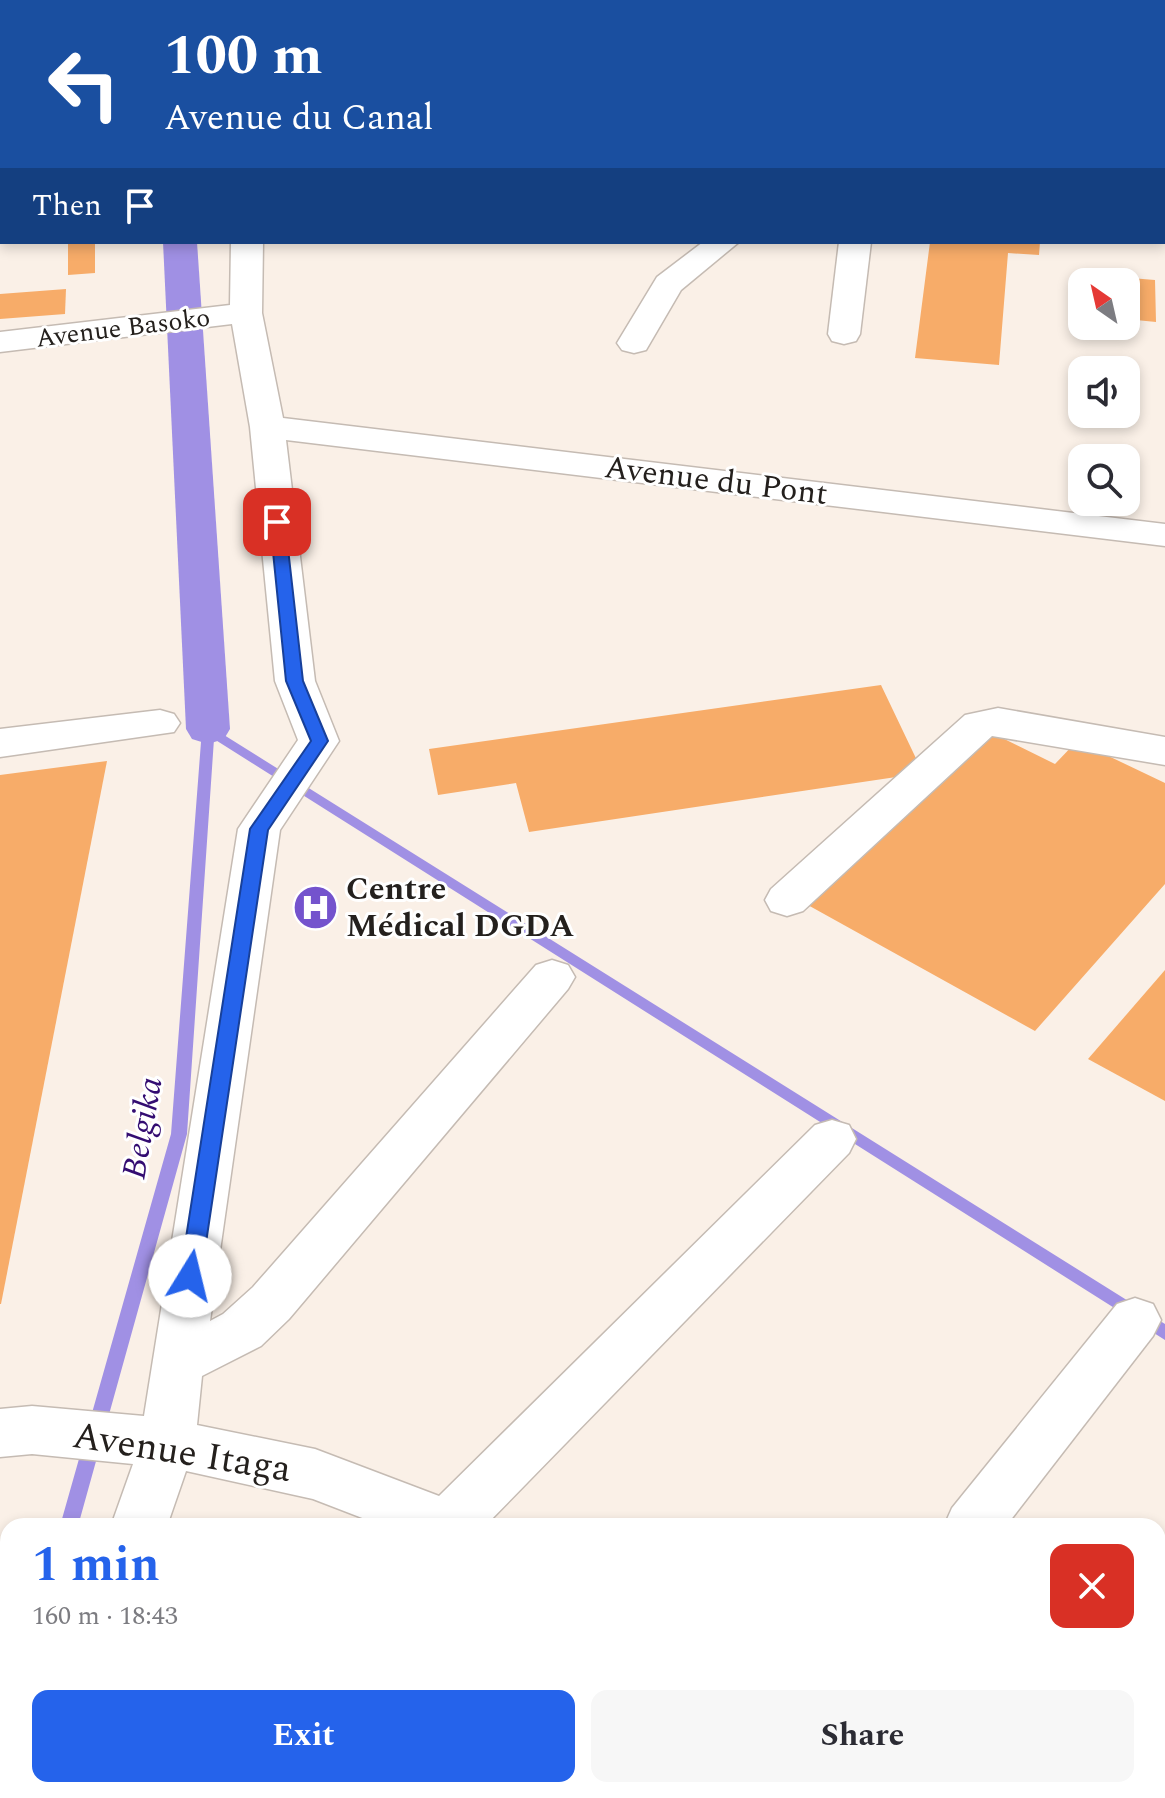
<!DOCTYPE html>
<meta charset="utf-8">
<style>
body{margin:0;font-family:Spectral,serif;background:#f7f7f7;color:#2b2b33;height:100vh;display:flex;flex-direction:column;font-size:30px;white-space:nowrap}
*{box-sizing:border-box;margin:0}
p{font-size:26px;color:#7c7c81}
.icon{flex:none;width:44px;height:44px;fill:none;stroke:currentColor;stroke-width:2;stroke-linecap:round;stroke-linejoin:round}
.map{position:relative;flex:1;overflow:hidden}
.panel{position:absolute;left:0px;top:1518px;width:1166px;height:280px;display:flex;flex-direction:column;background:#fff;border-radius:24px 24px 0 0;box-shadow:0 4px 12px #0003}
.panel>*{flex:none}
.banner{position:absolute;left:0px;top:0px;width:1166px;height:244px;box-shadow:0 4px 12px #0003;background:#1a4fa0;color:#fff;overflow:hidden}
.needle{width:52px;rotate:326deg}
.buttons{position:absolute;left:1068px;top:268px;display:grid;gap:16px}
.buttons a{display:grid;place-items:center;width:72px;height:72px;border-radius:16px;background:#fff;box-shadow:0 4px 12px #0003;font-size:40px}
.pin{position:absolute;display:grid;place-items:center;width:68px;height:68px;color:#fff;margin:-34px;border-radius:16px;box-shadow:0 4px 12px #0006}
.me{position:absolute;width:88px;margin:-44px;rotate:9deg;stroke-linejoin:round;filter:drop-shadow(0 0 6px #0008)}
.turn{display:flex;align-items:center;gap:28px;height:168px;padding:0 32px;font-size:36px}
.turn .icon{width:104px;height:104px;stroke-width:2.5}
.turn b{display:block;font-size:56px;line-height:68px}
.then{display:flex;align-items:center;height:76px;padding:0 32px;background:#0003;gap:16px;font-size:30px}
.round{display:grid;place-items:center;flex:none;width:84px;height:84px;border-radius:16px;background:#f7f7f7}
.overview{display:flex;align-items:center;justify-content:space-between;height:136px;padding:0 32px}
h1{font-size:48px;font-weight:700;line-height:60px;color:#2563eb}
.cta{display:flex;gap:16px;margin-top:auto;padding:16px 32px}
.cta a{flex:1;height:92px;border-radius:16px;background:#2563eb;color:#fff;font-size:32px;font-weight:700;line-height:92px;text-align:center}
.cta a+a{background:#f7f7f7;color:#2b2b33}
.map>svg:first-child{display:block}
</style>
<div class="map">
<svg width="1165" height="1798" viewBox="0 0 1165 1798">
<rect width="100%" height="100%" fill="#faf0e7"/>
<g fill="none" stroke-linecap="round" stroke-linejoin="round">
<!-- stream -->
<g fill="#a090e4" fill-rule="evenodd">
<polygon points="208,725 1165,1324 1165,1340 214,739 187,1134 78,1526 60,1526 171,1134 202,729"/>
<polygon points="8,1693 8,1725 0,1730 0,1698"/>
</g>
<!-- canal -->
<g fill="#a090e4" fill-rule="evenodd">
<polygon points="145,0 173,0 174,2 146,2"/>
<polygon points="163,242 197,242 230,729 224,739 208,744 192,739 186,729"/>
</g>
</g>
<!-- building -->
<g fill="#f7ac69">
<polygon points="68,242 95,242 95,273 68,275"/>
<polygon points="930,242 1040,242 1039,255 1008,253 999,365 915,358"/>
<polygon points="1081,274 1155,280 1156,322 1126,319 1126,282 1080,282"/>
<polygon points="66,289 65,314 0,319 0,294"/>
<polygon points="881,685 923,773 529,832 516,783 438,795 429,749"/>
<polygon points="986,730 1055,764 1077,741 1165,783 1165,884 1035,1031 806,904"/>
<polygon points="107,761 1,1304 0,1304 0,775"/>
<polygon points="1165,970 1165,1101 1088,1059"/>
</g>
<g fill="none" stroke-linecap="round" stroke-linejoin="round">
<defs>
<g id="minor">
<rect x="214" y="0" width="26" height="2"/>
<rect x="995" y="0" width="26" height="2"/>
<rect x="1164" y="166" width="1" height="18"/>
<rect x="1164" y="222" width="1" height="19"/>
<polygon points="231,242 263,242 262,313 283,418 1165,524 1165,546 286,440 315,681 339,741 280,830 210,1321 223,1314 253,1287 536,965 552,960 568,965 575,977 568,989 289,1319 261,1346 202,1376 197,1425 315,1449 439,1496 815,1125 832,1120 849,1125 856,1139 849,1153 485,1526 383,1526 313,1499 186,1471 167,1526 111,1526 133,1464 32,1454 0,1457 0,1409 32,1406 144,1416 238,829 298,740 275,681 250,427 232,324 0,352 0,332 230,305"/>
<polygon points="703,242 739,242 681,290 646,350 634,353 622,350 617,343 657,277"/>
<polygon points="839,242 871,242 860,334 856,341 844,344 832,341 828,334"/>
<polygon points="998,708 1165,737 1165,765 992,736 803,911 787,916 771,911 765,900 771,889 965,715"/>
<polygon points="160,710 174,714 180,723 174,732 0,757 0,729"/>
<polygon points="1135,1298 1153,1304 1161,1320 1153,1336 1006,1526 944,1526 952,1508 1117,1304"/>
<polygon points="19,1790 81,1790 78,1798 16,1798"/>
<polygon points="730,1790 834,1790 837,1798 727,1798"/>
</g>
<g id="major">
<polygon points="1067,0 1118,0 1119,2 1068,2"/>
<polygon points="1156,0 1165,0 1165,14 1164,2 1154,2"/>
</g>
</defs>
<!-- minor casing -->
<use href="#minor" stroke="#c5bbb3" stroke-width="3"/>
<!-- major casing -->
<use href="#major" stroke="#c5bbb3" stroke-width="3"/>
<!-- minor -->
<use href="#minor" fill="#fff" fill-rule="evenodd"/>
<!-- major -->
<use href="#major" fill="#fff" fill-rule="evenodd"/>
</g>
<!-- route -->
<polygon fill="#2563eb" stroke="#184099" stroke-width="2" points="277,517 285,522 303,681 328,741 268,830 201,1276 198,1282 190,1285 183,1282 180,1276 250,829 311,741 286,681 270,522"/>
<!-- icons -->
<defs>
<symbol id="hospital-disc" viewBox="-11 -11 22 22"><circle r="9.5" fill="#7453cd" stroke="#fff"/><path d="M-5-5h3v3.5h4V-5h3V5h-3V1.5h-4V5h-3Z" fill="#fff"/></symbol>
</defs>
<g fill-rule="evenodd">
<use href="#hospital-disc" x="290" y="882" width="51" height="51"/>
</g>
<g text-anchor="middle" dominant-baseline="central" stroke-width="6" stroke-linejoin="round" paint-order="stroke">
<!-- far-street labels -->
<g font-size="26" fill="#24201d" stroke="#fff">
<text transform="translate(123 328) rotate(-7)">Avenue Basoko</text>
</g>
<!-- street labels -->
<g font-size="32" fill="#24201d" stroke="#fff">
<text transform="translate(716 481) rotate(7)">Avenue du Pont</text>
</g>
<!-- poi labels -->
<g font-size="32" font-weight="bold" fill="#24201d" stroke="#fff" text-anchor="start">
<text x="346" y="889">Centre<tspan x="346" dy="37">Médical DGDA</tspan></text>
</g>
<!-- water labels -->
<g font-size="34" font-style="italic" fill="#330c71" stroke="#fff">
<text transform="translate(143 1128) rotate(-80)">Belgika</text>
</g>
<!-- near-street labels -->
<g font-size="38" fill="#24201d" stroke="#fff">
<text transform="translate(182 1453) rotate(9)">Avenue Itaga</text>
</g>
</g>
</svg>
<div class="buttons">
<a><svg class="needle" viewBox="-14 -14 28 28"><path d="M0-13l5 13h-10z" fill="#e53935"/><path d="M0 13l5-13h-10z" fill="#7c7c81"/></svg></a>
<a><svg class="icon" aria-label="sound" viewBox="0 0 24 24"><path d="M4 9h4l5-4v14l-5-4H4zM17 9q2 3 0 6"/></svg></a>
<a><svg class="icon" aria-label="search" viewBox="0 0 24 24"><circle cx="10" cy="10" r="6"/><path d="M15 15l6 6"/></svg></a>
</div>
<div class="pin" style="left:277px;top:522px;background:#d93025"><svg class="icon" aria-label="arrive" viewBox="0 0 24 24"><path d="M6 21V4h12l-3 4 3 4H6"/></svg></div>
<svg class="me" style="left:190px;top:1276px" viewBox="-20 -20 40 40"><circle r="19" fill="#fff"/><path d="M0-13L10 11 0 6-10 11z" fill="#2563eb"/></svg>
<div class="banner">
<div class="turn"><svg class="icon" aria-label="left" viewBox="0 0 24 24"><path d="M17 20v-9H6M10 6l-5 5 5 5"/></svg><div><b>100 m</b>Avenue du Canal</div></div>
<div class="then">Then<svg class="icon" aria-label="arrive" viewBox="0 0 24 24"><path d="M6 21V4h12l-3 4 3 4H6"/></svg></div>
</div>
<section class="panel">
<div class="overview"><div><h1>1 min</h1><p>160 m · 18:43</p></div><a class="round" style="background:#d93025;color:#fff"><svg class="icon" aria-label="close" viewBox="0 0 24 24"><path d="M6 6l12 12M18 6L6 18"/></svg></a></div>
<div class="cta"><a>Exit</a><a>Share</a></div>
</section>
</div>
